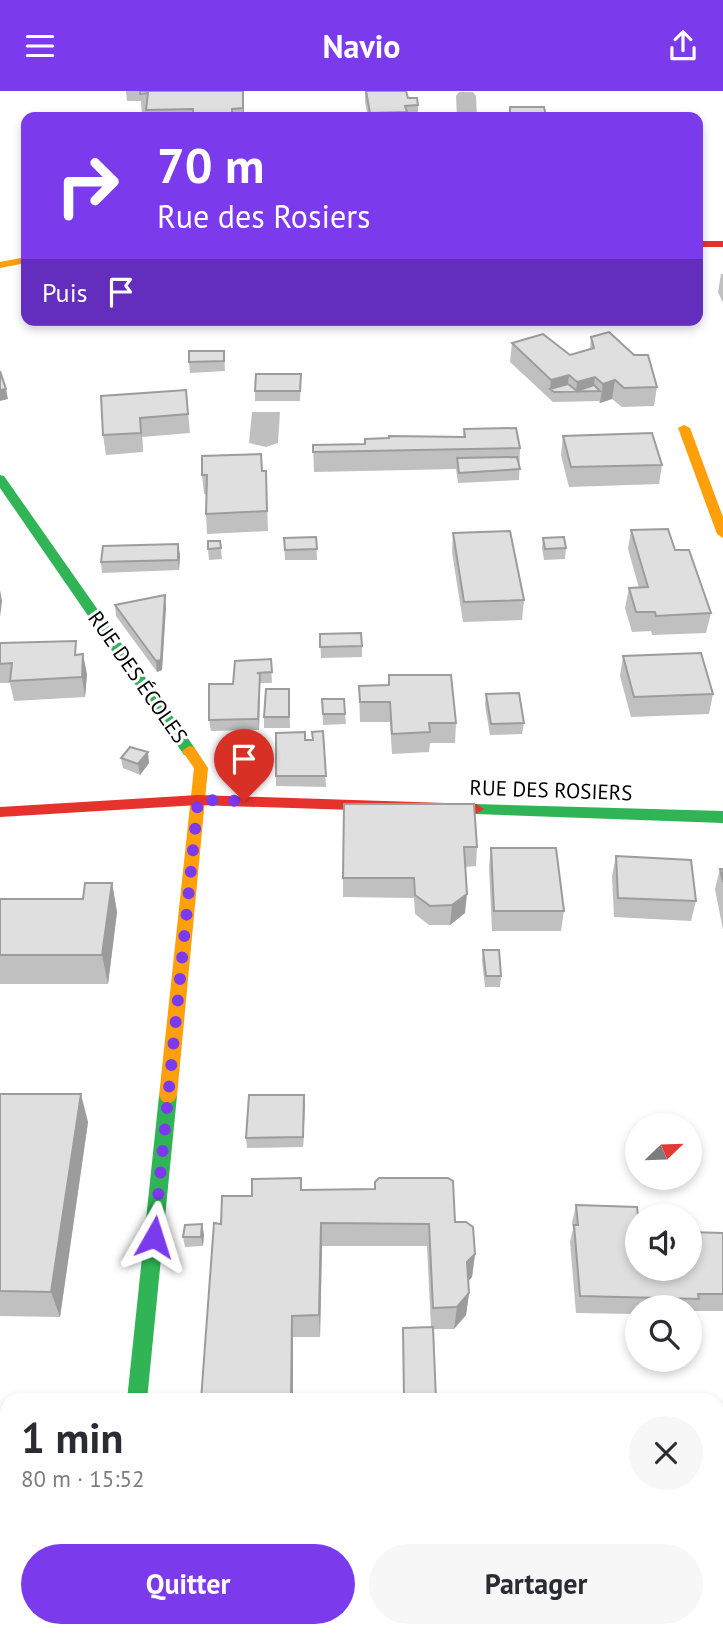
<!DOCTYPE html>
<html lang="fr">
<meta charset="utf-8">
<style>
body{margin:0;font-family:"PT Sans",sans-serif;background:#f7f7f7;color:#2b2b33;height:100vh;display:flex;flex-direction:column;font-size:26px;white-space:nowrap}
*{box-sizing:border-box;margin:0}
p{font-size:23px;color:#7c7c81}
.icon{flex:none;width:38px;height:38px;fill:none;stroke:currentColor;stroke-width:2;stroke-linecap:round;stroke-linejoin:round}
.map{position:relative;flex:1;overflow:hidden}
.details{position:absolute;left:0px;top:1302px;width:724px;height:245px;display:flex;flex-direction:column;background:#fff;border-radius:21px 21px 0 0;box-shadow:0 4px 10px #0003}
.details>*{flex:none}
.banner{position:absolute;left:21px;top:21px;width:682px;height:214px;border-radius:14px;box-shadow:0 4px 10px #0003;background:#7c3aed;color:#fff;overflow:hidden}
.needle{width:46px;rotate:67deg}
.tools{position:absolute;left:625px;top:1022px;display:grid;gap:14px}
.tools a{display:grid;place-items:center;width:77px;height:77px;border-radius:50%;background:#fff;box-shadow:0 4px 10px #0003;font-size:35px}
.pin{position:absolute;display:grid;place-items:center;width:60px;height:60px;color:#fff;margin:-72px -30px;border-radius:50% 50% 50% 0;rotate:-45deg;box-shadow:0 0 7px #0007}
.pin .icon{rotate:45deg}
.me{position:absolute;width:77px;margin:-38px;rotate:6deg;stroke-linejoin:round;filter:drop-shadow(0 0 5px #0008)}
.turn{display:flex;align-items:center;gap:24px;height:147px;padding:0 21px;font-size:32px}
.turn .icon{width:91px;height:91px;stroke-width:2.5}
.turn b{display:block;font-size:49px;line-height:60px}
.then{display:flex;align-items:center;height:66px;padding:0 21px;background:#0003;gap:14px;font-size:26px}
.round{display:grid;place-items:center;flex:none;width:74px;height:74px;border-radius:37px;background:#f7f7f7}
.summary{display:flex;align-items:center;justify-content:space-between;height:119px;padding:0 21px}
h1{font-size:42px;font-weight:700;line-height:52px}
.cta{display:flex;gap:14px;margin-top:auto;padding:14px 21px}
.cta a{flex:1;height:80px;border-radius:42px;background:#7c3aed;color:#fff;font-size:28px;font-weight:700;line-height:80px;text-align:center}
.cta a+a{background:#f7f7f7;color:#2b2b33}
header{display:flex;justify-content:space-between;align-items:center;height:91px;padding:0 21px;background:#7c3aed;color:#fff;font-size:32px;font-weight:700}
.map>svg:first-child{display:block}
</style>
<header><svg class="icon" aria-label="menu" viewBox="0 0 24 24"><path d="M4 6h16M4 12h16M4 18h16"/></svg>Navio<svg class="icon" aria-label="share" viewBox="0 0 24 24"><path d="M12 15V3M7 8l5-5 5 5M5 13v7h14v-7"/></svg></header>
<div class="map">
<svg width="723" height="1547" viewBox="0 0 723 1547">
<rect width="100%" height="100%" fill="#fff"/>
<!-- water -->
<polygon fill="#bfbfbf" points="252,321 280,321 278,352 266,356 249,352"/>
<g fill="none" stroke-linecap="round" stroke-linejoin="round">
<!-- street -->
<g fill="#bebebe" fill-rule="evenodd">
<polygon points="459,1 473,1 476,5 477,26 457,26 456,5"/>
<rect x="85" y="1540" width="56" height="7"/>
</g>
<!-- fast -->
<g fill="#30b455" fill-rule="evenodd">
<polygon points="0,384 4,385 194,656 196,660 194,664 184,664 0,397"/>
<polygon points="476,713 723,720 723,732 476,723 468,718"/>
<polygon points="168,997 174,1000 177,1005 147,1309 127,1309 159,1005 162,1000"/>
</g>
<!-- slow -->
<g fill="#ff9f0a" fill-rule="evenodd">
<polygon points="26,166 26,172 0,177 0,171"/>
<polygon points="684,334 690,337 723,426 723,447 717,443 678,337"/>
<polygon points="189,655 194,656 208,677 177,1005 174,1010 168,1013 162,1010 159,1005 194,677 182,660"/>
</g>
<!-- jam -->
<g fill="#e5322d" fill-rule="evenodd">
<rect x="698" y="150" width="25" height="6"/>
<polygon points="198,704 476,713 484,718 476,723 198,714 0,726 0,716"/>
</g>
</g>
<!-- wall -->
<g fill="#c0c0c0">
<polygon points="126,0 244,0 244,26 142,26 141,10 127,10"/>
<polygon points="365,0 406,0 408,7 418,14 418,26 368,26 365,11"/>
<polygon points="721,183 723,183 723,212 718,201"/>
<polygon points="499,229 572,229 571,230 499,233"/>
<polygon points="591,246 657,296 654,315 622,316 612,308 600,312 599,310 553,311 510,271 512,252 570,264 590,258"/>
<polygon points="224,260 225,280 190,282 189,271"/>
<polygon points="301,283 300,310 255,310 255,300"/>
<polygon points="186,299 190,342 142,346 143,361 106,364 103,344"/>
<polygon points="464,338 520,357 519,389 458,392 456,378 314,381 313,354 365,353 463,346"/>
<polygon points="563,345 662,374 659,393 569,396 561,364"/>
<polygon points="266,380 268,440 207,443 206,423 206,403 204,403 202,384"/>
<polygon points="631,439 675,459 711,522 706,542 652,544 651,540 632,541 625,517 629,497 639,497 628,458"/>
<polygon points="453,442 524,509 522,529 463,531 452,461"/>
<polygon points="316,446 317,469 285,469 284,447"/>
<polygon points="543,447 566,457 565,468 544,469 542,457"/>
<polygon points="220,450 222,468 209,469 208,458"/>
<polygon points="178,453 180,464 179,479 102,482 101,471"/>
<polygon points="165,504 166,515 162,579 157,581 116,525 115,514"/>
<polygon points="320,543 362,555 362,566 321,567"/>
<polygon points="0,552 78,564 87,583 85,606 14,610 10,592 0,592"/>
<polygon points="623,565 713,603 709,623 631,626 620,585"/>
<polygon points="271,568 272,592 260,592 259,639 211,640 209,629 233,593"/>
<polygon points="389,584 456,632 455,652 430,652 429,661 392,663 390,631 360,631 359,595 388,594"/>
<polygon points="289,598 290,637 264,637 264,626"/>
<polygon points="486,603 524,632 522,643 490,644 485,614"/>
<polygon points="322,608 345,623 346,633 323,634"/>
<polygon points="323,640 326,696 276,695 276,685 305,649 313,649"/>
<polygon points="121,667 149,672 140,684 123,677"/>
<polygon points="474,713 477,756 476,775 465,776 465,822 450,834 429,834 415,823 414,807 343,806 343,787"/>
<polygon points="491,757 564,820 561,840 492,840 489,776"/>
<polygon points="616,765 696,810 691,830 614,826 612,785"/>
<polygon points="720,778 723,778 723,839 715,798"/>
<polygon points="112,792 117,821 108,893 0,893 0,808 83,808"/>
<polygon points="483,859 501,885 500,896 485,896 482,870"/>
<polygon points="0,1003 88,1031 60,1226 0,1225"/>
<polygon points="304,1004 303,1056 247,1057 246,1047"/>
<polygon points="301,1099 455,1131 475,1163 472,1186 468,1190 469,1202 466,1224 454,1238 433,1238 436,1309 404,1309 403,1237 431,1236 427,1155 322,1155 320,1246 293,1246 221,1133 252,1105"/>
<polygon points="576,1114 637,1178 723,1142 723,1220 695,1220 693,1225 690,1225 690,1216 637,1216 637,1223 576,1222 570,1151 573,1138 572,1132"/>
<polygon points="204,1143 203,1155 185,1156 183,1146"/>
<polygon points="718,1387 723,1387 723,1545 654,1546 653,1540 718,1540"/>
<polygon points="360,1540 446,1540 446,1541 361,1544"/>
</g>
<!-- shaded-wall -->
<g fill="#9c9c9c">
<rect x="243" y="0" width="1" height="26"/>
<polygon points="569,284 567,301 550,298 551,289"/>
<polygon points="595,286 593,300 576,300 577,291"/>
<polygon points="615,289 612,308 600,312 603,293"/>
<polygon points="6,298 8,308 0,310 0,299"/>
<polygon points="140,327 142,346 143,361 141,342"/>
<polygon points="178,453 180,464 179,479 178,469"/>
<polygon points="0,499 2,510 0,526"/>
<polygon points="165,504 166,515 162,579 157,581 156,570"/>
<polygon points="83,563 87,583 85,606 82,586"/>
<polygon points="260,583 260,594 259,639 258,628"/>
<polygon points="148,661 149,672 140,684 138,673"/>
<polygon points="112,792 117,821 108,893 102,864"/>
<polygon points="467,803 465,822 450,834 452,814"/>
<polygon points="81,1003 88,1031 60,1226 51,1201"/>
<polygon points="304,1004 305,1014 303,1056 303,1046"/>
<polygon points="321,1132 322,1155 320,1246 319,1224"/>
<polygon points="202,1133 204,1143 203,1155 201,1146"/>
<polygon points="475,1163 472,1186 465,1194 467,1171"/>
<polygon points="469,1202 466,1224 454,1238 457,1216"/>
<polygon points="292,1225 293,1246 293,1309 291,1309"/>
</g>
<!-- building -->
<g fill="#dfdfdf" stroke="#9c9c9c" stroke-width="2">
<polygon points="140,0 243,0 243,17 232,18 232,26 193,26 193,18 146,19 148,2 140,3"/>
<polygon points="366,0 406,0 408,7 417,7 418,14 405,15 407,21 370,22"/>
<polygon points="510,16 544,16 546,26 510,26"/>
<polygon points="609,241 634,264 648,264 657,296 624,297 615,289 603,293 595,286 577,291 569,284 551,289 512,252 543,243 570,264 594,257 591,246"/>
<polygon points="189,260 224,260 224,270 189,271"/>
<polygon points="0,280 6,298 0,299"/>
<polygon points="256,283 301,283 300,300 255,300"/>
<polygon points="568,293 577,300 594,294 600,300 554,301 550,298"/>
<polygon points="186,299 188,323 140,327 141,342 103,344 101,305"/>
<polygon points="516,337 520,357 313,361 313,354 365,353 365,348 389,347 389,345 465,346 464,338"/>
<polygon points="652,342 662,374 571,376 563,345"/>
<polygon points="261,363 262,380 266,380 267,420 206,423 207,384 202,384 202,365"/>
<polygon points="517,366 520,378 459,382 457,367"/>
<polygon points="668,438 675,459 689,459 711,522 656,525 655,521 636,521 629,497 648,496 631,439"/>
<polygon points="510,440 524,509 464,511 453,442"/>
<polygon points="316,446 317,458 285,459 284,447"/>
<polygon points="564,446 566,457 545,458 543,447"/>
<polygon points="208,450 220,450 221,457 208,458"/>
<polygon points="178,453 178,469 101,471 103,455"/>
<polygon points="165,504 161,569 156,570 115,514"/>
<polygon points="361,542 362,555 320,556 320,543"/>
<polygon points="76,550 75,564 83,563 82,586 10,590 12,572 0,573 0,552"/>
<polygon points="701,562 713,603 634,606 623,565"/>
<polygon points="271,568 272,581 257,582 260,583 258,628 209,629 209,593 233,593 235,570"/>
<polygon points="389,584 451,584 456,632 429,632 430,641 392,643 390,611 360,611 359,595 389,594"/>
<polygon points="266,598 289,598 289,626 264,626"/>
<polygon points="519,602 524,632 491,633 486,603"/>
<polygon points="322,608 344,608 345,623 323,623"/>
<polygon points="323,640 326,685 276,685 276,642 305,641 305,649 313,649 312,641"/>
<polygon points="130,656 148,661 138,673 121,667"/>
<polygon points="344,713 474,713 477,756 464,756 467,803 452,814 430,815 415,804 414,787 343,787"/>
<polygon points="491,757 556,757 564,820 494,820"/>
<polygon points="616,765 691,769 696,810 618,807"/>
<polygon points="720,778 723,778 723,791"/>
<polygon points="85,792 112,792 102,864 0,864 0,808 83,808"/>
<polygon points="483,859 499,859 501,885 486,885"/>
<polygon points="0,1003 81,1003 51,1201 0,1200"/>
<polygon points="249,1004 304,1004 303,1046 246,1047"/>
<polygon points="301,1087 301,1099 375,1098 375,1091 379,1087 448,1087 453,1090 455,1131 466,1131 473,1136 475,1163 467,1171 469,1202 457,1216 433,1217 429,1133 321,1132 319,1224 292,1225 291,1309 201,1309 214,1132 221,1133 222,1105 252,1105 252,1088"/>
<polygon points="576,1114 637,1116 638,1125 637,1125 637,1178 690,1178 690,1141 723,1142 723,1203 698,1203 699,1208 580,1205 574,1134 578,1134"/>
<polygon points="202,1133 201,1146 183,1146 185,1134"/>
<polygon points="433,1236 436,1309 404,1309 403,1237"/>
<rect x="718" y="1387" width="5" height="146"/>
</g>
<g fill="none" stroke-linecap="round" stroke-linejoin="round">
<!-- route -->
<polyline stroke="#7c3aed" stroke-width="12" stroke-dasharray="0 21.6" points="154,1146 198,709 244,710"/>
</g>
<g text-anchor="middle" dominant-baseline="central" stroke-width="6" stroke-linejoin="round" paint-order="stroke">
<!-- street labels -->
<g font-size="21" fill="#000" stroke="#fff">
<text transform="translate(138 586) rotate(55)">RUE DES ÉCOLES</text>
<text transform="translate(551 699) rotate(2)">RUE DES ROSIERS</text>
</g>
</g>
</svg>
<div class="tools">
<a><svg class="needle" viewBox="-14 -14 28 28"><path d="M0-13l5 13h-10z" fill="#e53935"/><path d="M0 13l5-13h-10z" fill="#7c7c81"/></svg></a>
<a><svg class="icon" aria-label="sound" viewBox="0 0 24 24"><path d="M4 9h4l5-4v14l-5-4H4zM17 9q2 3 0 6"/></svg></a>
<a><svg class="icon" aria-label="search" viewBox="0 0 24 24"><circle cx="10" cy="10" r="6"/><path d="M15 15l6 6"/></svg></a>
</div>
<div class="pin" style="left:244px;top:710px;background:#d93025"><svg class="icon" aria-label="arrive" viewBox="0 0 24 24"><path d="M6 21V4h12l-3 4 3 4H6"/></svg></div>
<svg class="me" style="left:154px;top:1146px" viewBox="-20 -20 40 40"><path d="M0-17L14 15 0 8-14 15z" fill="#7c3aed" stroke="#fff" stroke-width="4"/></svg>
<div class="banner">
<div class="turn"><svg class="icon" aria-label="right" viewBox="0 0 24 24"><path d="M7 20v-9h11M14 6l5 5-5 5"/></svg><div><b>70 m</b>Rue des Rosiers</div></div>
<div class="then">Puis<svg class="icon" aria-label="arrive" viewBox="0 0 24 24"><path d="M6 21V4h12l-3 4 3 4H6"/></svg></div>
</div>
<section class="details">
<div class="summary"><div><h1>1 min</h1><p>80 m · 15:52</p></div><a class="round"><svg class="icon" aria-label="close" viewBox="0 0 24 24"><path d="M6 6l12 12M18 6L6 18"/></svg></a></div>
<div class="cta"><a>Quitter</a><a>Partager</a></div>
</section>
</div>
